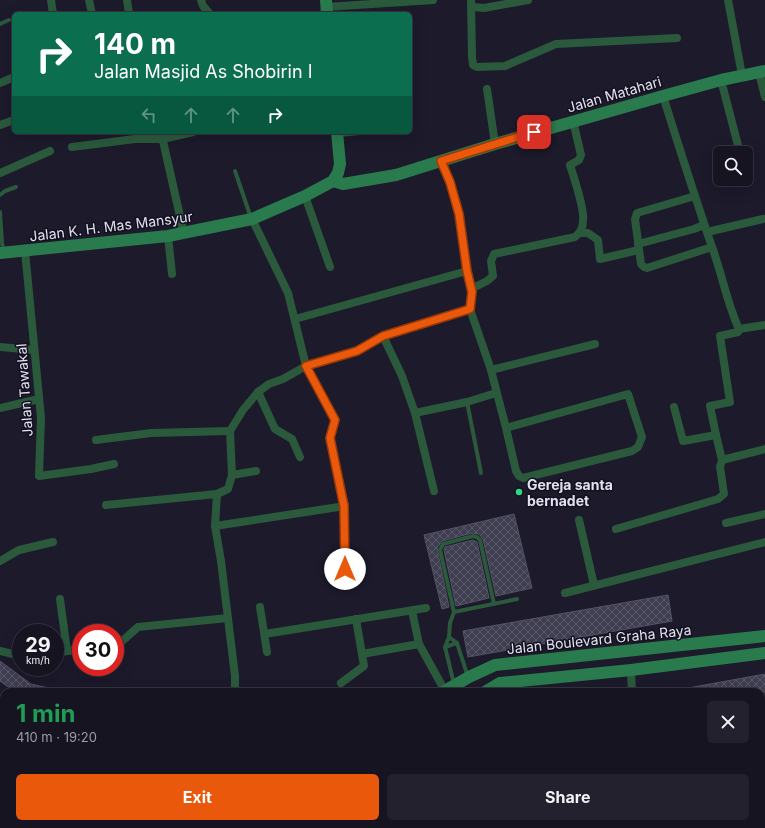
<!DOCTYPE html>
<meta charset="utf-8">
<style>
body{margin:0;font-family:Inter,sans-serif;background:#22212d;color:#f1f3f6;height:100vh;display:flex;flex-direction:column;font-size:15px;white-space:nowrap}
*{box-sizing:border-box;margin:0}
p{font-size:13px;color:#9d9ea5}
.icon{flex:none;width:22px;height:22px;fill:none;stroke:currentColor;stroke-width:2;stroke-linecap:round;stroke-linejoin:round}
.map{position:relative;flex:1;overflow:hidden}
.sheet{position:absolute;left:0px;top:688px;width:765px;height:140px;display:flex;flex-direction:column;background:#151420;border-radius:12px 12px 0 0;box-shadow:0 4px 16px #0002,0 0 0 1px #34333e}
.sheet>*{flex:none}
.top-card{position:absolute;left:12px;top:12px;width:400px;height:122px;border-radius:6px;box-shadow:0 4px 16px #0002,0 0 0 1px #34333e;background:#0b6e4f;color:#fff;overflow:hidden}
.tools{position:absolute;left:713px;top:146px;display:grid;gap:8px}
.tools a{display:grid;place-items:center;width:40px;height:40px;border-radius:6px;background:#151420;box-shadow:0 4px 16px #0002,0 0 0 1px #34333e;font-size:20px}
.speed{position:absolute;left:12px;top:624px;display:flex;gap:8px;font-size:20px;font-weight:700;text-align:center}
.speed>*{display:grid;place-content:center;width:52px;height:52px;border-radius:50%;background:#151420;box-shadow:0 4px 16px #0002,0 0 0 1px #34333e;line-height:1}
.speed small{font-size:10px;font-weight:400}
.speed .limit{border:6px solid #d22;background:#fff;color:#111}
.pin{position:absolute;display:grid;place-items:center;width:34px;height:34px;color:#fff;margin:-17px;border-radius:8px;box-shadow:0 2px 6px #0006}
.me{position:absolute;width:44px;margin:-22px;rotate:0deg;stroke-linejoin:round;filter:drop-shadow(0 0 3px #0008)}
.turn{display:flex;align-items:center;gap:14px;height:84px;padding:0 16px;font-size:18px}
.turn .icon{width:52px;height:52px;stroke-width:2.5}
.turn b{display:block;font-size:28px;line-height:34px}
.lanes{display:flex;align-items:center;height:38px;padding:0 16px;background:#0003;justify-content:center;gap:20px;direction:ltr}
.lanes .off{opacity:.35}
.round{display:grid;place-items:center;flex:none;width:42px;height:42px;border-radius:6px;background:#22212d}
.headline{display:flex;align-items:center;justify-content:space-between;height:68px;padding:0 16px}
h1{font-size:24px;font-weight:700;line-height:30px;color:#1e9e55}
.action{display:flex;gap:8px;margin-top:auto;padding:8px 16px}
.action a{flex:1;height:46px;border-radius:6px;background:#ea580c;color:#fff;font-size:16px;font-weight:700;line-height:46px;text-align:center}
.action a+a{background:#22212d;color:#f1f3f6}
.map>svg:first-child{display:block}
</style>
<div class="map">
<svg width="765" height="828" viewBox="0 0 765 828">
<defs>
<pattern id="cemetery-stones" width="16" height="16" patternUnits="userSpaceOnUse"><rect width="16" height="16" fill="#3a3068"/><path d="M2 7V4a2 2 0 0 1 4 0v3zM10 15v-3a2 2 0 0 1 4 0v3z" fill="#564e7e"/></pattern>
<pattern id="building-cross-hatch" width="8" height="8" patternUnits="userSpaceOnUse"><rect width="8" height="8" fill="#3f3d50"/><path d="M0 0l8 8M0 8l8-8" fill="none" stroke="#5a596a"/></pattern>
</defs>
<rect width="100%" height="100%" fill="#1c1a2b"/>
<!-- cemetery -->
<polygon fill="url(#cemetery-stones)" points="0,773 4,775 4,824 98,824 97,828 0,828"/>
<!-- building -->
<g fill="url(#building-cross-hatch)" stroke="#545366">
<polygon points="514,514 532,588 496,596 483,539 479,534 472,533 442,541 437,548 449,607 442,609 424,535"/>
<polygon points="473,540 477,542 489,598 456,606 444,550 445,547"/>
<polygon points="668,595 672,621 468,657 463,631"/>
<polygon points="0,661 31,684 53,689 52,692 15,692 0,681"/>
<polygon points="765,674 765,692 688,692 688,688"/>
</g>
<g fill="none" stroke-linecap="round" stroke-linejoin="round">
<!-- lane -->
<g stroke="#2a593c" stroke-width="4">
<polyline points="0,24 9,20"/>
<polyline points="338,135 371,132"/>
<polyline points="235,171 251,218"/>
<polyline points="0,195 5,191 16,187"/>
<polyline points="0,212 2,243 4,252"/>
<polyline points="467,402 481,473"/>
<polyline points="454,612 517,599"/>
<polyline points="449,637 457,643 468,677"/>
<polyline points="445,647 457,643"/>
<polyline points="454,684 445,647 449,637 450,623 454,612 440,550 443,544 473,536 477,537 480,540 494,604"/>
</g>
<!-- street -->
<g stroke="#2a593c" stroke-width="8">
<polyline points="51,0 53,14"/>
<polyline points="89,0 92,14"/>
<polyline points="127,0 129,14"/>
<polyline points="201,0 203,6 210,14"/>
<polyline points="471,0 472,57 473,65 477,67 505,66 556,44 677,38"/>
<polyline points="728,0 742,75"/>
<polyline points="326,7 433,0"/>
<polyline points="472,7 484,8 528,0"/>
<polyline points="759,72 765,97"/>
<polyline points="721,80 740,153"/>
<polyline points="0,83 14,77"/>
<polyline points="487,89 495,144"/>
<path d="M663 96C679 147 695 197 712 247 722 274 727 303 739 329L765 325"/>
<polyline points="0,125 14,120"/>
<polyline points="161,132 184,234"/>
<polyline points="72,147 135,139 163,139 193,132"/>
<polyline points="441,161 450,182 459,214 467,271 472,292 470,309 491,370 506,428 516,471 519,476 523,478 632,451 638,447 642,437 628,394 506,428"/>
<polyline points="0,173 50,151"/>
<polyline points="305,196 330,267"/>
<polyline points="695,196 637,213 635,219 641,264 644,267 647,268 712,247"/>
<polyline points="252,219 288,293 306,366 335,419 330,438 345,506 345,569"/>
<polyline points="707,232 763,219"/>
<polyline points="580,233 588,233 598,240 600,259 639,250"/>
<polyline points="168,236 172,274"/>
<polyline points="638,244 694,229 704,225"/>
<polyline points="25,251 41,418 39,476 91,469 114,464"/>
<path d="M471 289 487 281 493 276 491 261 494 254 575 237C580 233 583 227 583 221 585 209 574 178 570 165L579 160 581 155 573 121"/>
<polyline points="295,319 467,271"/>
<polyline points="383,336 402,376 415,413"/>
<polyline points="0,347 34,350"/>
<polyline points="491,370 595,344"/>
<polyline points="258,392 275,429 292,439 300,457"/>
<polyline points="674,407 683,441 716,435 722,460"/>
<polyline points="0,408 39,399"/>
<polyline points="716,435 710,406 730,402 720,336 738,332 739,329"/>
<polyline points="96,440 151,433 230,431"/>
<polyline points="232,475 256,471"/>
<polyline points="434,491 415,413 467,402 496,393"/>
<polyline points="217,494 215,526 221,561 235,676 235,692"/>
<polyline points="106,505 217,494 228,489 232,475 230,431 243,410 258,392 269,384 283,379 306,366 357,351 383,336 470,309"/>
<polyline points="579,520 594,585"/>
<polyline points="726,523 765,514"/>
<polyline points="215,526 345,506"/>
<polyline points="616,529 718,499 724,494 720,467 722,460 765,449"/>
<polyline points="0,561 19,550 53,542"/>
<polyline points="565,593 765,542"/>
<polyline points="60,599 67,651"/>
<polyline points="260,607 267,652"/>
<polyline points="412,611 419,644 445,691"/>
<polyline points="265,634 426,608"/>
<polyline points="115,645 119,644 138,627 228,618"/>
<polyline points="0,651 21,656"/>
<polyline points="55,653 81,649"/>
<polyline points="362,654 419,644"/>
<polyline points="631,670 632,692"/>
<polyline points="341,683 364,666 356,619"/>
<polyline points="761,720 765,717"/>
<polyline points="416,824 417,828"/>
<polyline points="633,824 634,828"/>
<polyline points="234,828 235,824"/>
<polyline points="471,828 471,824"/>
<polyline points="587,828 588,824"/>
</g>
<!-- secondary -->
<g stroke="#297b4d" stroke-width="12">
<polyline points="326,0 327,14"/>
<polyline points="333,181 343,184 396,175 495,144 663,96 721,80 765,71"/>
<polyline points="0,253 168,236 252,219 305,196 333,181 338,173 340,164 337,132"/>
<polyline points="443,692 469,677 495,665 765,636"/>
<polyline points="485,692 500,683 631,670 765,653"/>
<polyline points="0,708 4,710"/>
<polyline points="0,729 4,731"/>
</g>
</g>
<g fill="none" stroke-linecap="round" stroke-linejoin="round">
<defs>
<polyline id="route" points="345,569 344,506 330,438 335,420 306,366 357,351 383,336 470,309 472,292 467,271 459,214 450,182 441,161 534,132"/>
</defs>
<!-- route casing -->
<use href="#route" stroke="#983908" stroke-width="10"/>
<!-- route -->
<use href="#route" stroke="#ea580c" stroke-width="7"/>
</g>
<!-- markers -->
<circle fill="#2ed883" stroke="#131121" stroke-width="1.5" cx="519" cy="492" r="4"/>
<g text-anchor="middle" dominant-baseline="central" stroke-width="3" stroke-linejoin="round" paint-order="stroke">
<!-- street labels -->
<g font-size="14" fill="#e2e1ed" stroke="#131121">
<text transform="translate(614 94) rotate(-16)">Jalan Matahari</text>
<text transform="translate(111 226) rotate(-7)">Jalan K. H. Mas Mansyur</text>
<text transform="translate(24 390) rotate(-94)">Jalan Tawakal</text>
<text transform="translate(599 639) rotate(-6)">Jalan Boulevard Graha Raya</text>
</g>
<!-- poi labels -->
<g font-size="14" font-weight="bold" fill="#e2e1ed" stroke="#131121" text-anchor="start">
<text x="527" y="484">Gereja santa<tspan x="527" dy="16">bernadet</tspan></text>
</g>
</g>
</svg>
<div class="tools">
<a><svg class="icon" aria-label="search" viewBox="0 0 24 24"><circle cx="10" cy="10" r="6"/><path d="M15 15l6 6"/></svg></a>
</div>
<div class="speed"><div>29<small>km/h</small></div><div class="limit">30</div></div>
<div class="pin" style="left:534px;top:132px;background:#d93025"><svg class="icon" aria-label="arrive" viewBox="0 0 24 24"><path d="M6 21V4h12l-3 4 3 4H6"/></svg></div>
<svg class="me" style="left:345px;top:569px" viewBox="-20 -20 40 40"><circle r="19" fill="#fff"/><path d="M0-13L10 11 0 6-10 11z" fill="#ea580c"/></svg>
<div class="top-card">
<div class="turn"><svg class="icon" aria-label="right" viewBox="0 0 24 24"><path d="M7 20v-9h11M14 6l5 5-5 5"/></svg><div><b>140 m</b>Jalan Masjid As Shobirin I</div></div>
<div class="lanes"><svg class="icon off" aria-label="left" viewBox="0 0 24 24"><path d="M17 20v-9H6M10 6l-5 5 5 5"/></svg><svg class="icon off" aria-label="ahead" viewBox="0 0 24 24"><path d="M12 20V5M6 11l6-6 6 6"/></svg><svg class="icon off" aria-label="ahead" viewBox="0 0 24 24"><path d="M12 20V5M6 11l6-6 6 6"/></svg><svg class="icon" aria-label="right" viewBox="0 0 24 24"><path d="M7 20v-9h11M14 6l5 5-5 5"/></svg></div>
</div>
<section class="sheet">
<div class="headline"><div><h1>1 min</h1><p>410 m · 19:20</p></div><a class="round"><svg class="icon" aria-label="close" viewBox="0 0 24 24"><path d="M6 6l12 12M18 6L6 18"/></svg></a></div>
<div class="action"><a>Exit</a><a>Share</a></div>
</section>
</div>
